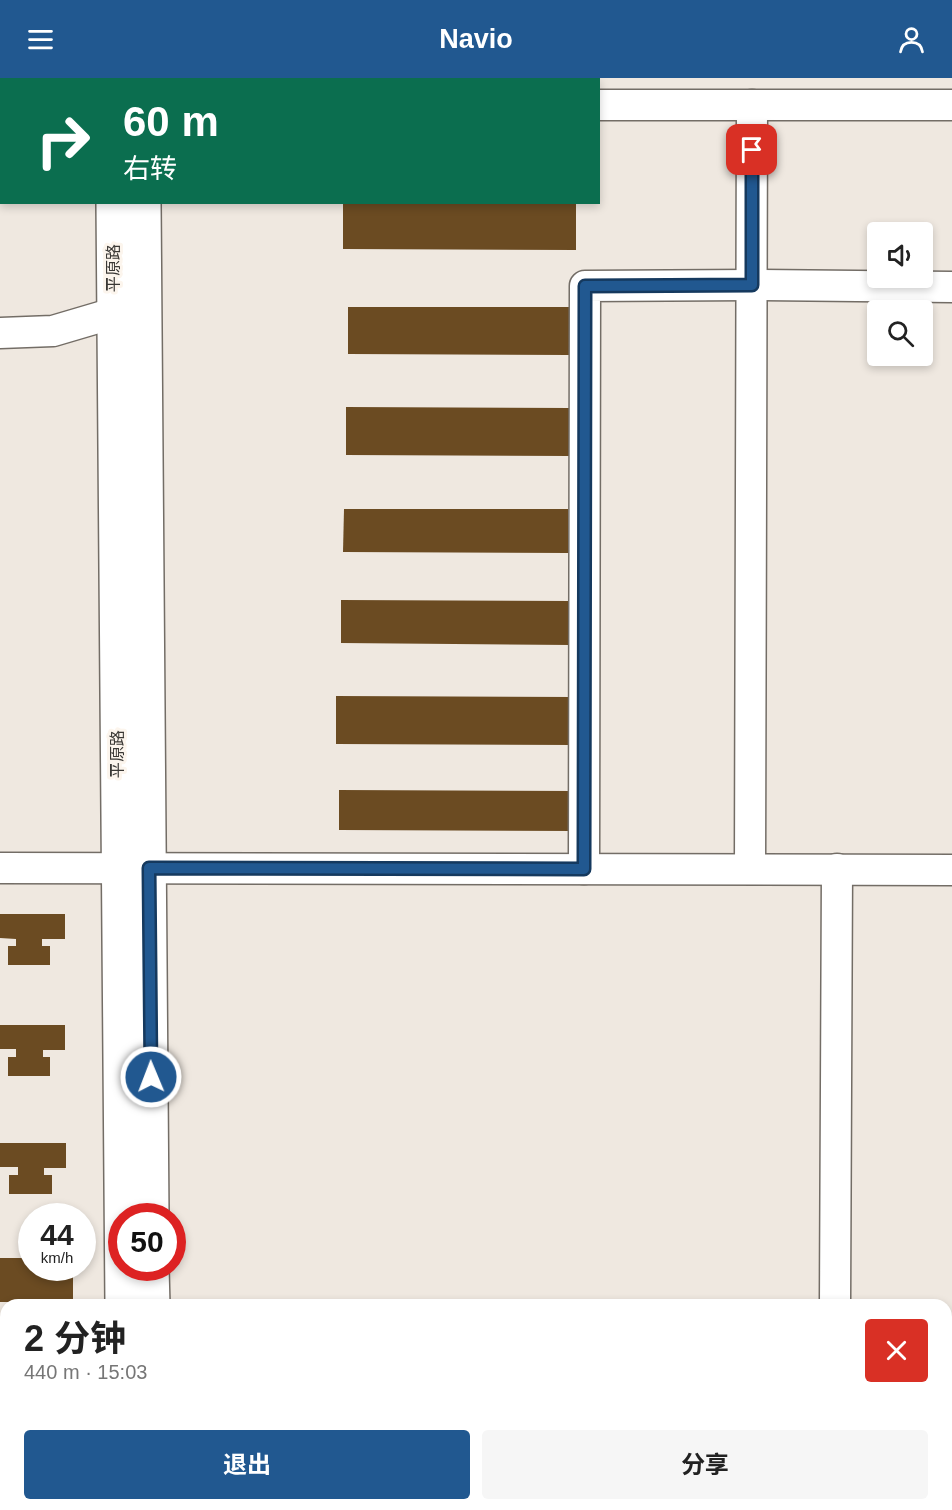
<!DOCTYPE html>
<html lang="zh">
<meta charset="utf-8">
<style>
body{margin:0;font-family:Arial,"Noto Sans SC",sans-serif;background:#f6f6f6;color:#222;height:100vh;display:flex;flex-direction:column;font-size:22px;white-space:nowrap}
*{box-sizing:border-box;margin:0}
p{font-size:20px;color:#767676}
.icon{flex:none;width:33px;height:33px;fill:none;stroke:currentColor;stroke-width:2;stroke-linecap:round;stroke-linejoin:round}
.map{position:relative;flex:1;overflow:hidden}
.drawer{position:absolute;left:0px;top:1221px;width:952px;height:212px;display:flex;flex-direction:column;background:#fff;border-radius:18px 18px 0 0;box-shadow:0 3px 9px #0003}
.drawer>*{flex:none}
.guide{position:absolute;left:0px;top:0px;width:600px;height:126px;box-shadow:0 3px 9px #0003;background:#0b6e4f;color:#fff;overflow:hidden}
.tools{position:absolute;left:867px;top:144px;display:grid;gap:12px}
.tools a{display:grid;place-items:center;width:66px;height:66px;border-radius:6px;background:#fff;box-shadow:0 3px 9px #0003;font-size:30px}
.speed{position:absolute;left:18px;top:1125px;display:flex;gap:12px;font-size:30px;font-weight:700;text-align:center}
.speed>*{display:grid;place-content:center;width:78px;height:78px;border-radius:50%;background:#fff;box-shadow:0 3px 9px #0003;line-height:1}
.speed small{font-size:15px;font-weight:400}
.speed .limit{border:9px solid #d22;background:#fff;color:#111}
.pin{position:absolute;display:grid;place-items:center;width:51px;height:51px;color:#fff;margin:-26px;border-radius:12px;box-shadow:0 3px 9px #0006}
.me{position:absolute;width:66px;margin:-33px;rotate:359deg;stroke-linejoin:round;filter:drop-shadow(0 0 4px #0008)}
.turn{display:flex;align-items:center;gap:21px;height:126px;padding:0 24px;font-size:27px}
.turn .icon{width:78px;height:78px;stroke-width:2.5}
.turn b{display:block;font-size:42px;line-height:51px}
.round{display:grid;place-items:center;flex:none;width:63px;height:63px;border-radius:6px;background:#f6f6f6}
.head{display:flex;align-items:center;justify-content:space-between;height:102px;padding:0 24px}
h1{font-size:36px;font-weight:700;line-height:45px}
.primary-button{display:flex;gap:12px;margin-top:auto;padding:12px 24px}
.primary-button a{flex:1;height:69px;border-radius:6px;background:#215890;color:#fff;font-size:24px;font-weight:700;line-height:69px;text-align:center}
.primary-button a+a{background:#f6f6f6;color:#222}
header{display:flex;justify-content:space-between;align-items:center;height:78px;padding:0 24px;background:#215890;color:#fff;font-size:27px;font-weight:700}
.map>svg:first-child{display:block}
</style>
<header><svg class="icon" aria-label="menu" viewBox="0 0 24 24"><path d="M4 6h16M4 12h16M4 18h16"/></svg>Navio<svg class="icon" aria-label="person" viewBox="0 0 24 24"><circle cx="12" cy="8" r="4"/><path d="M4 21q1-7 8-7t8 7"/></svg></header>
<div class="map">
<svg width="952" height="1432" viewBox="0 0 952 1432">
<rect width="100%" height="100%" fill="#efe8e0"/>
<!-- building -->
<g fill="#6b4b22">
<polygon points="343,125 576,125 576,172 343,171"/>
<polygon points="348,229 569,229 569,277 348,276"/>
<polygon points="346,329 570,330 570,378 346,377"/>
<polygon points="344,431 568,431 568,475 343,474"/>
<polygon points="341,522 571,523 571,567 341,565"/>
<polygon points="336,618 573,619 573,667 336,666"/>
<polygon points="339,712 573,713 573,753 339,752"/>
<polygon points="0,836 65,836 65,861 42,861 42,868 50,868 50,887 8,887 8,868 16,868 16,861 0,860"/>
<polygon points="0,947 65,947 65,972 43,972 43,979 50,979 50,998 8,998 8,979 16,979 16,971 0,971"/>
<polygon points="0,1065 66,1065 66,1090 44,1090 44,1097 52,1097 52,1116 9,1116 9,1097 18,1097 18,1089 0,1089"/>
<polygon points="0,1180 32,1180 32,1190 73,1190 73,1224 0,1224"/>
<rect x="0" y="1388" width="6" height="24"/>
</g>
<g fill="none" stroke-linecap="round" stroke-linejoin="round">
<defs>
<g id="minor">
<polyline points="0,27 2,27"/>
<polyline points="598,27 952,27"/>
<polyline points="0,255 53,253 114,235"/>
<polyline points="0,790 952,792"/>
<polyline points="584,791 585,208 752,207 952,209"/>
<polyline points="750,791 752,27"/>
<polyline points="835,1227 837,791"/>
<polyline points="834,1432 834,1426"/>
</g>
<g id="major">
<polyline points="112,0 112,2"/>
<polyline points="143,0 143,2"/>
<polyline points="113,124 122,1227"/>
<polyline points="144,124 152,1138"/>
<polyline points="152,1190 153,1227"/>
<polyline points="123,1426 123,1432"/>
<polyline points="154,1426 154,1432"/>
</g>
</defs>
<!-- minor casing -->
<use href="#minor" stroke="#736d66" stroke-width="33"/>
<!-- major casing -->
<use href="#major" stroke="#736d66" stroke-width="36"/>
<!-- minor -->
<use href="#minor" stroke="#fff" stroke-width="30"/>
<!-- major -->
<use href="#major" stroke="#fff" stroke-width="33"/>
</g>
<g fill="none" stroke-linecap="round" stroke-linejoin="round">
<defs>
<polyline id="route" points="151,999 149,790 584,791 585,208 752,207 752,72"/>
</defs>
<!-- route casing -->
<use href="#route" stroke="#15395e" stroke-width="15"/>
<!-- route -->
<use href="#route" stroke="#215890" stroke-width="10"/>
</g>
<g text-anchor="middle" dominant-baseline="central" stroke-width="6" stroke-linejoin="round" paint-order="stroke">
<!-- street labels -->
<g font-size="16" fill="#3a3835" stroke="#fcf5ed">
<text transform="translate(113 190) rotate(-90)">平原路</text>
<text transform="translate(117 676) rotate(-90)">平原路</text>
</g>
</g>
</svg>
<div class="tools">
<a><svg class="icon" aria-label="sound" viewBox="0 0 24 24"><path d="M4 9h4l5-4v14l-5-4H4zM17 9q2 3 0 6"/></svg></a>
<a><svg class="icon" aria-label="search" viewBox="0 0 24 24"><circle cx="10" cy="10" r="6"/><path d="M15 15l6 6"/></svg></a>
</div>
<div class="speed"><div>44<small>km/h</small></div><div class="limit">50</div></div>
<div class="pin" style="left:752px;top:72px;background:#d93025"><svg class="icon" aria-label="arrive" viewBox="0 0 24 24"><path d="M6 21V4h12l-3 4 3 4H6"/></svg></div>
<svg class="me" style="left:151px;top:999px" viewBox="-20 -20 40 40"><circle r="17" fill="#215890" stroke="#fff" stroke-width="3"/><path d="M0-11L8 9 0 5-8 9z" fill="#fff"/></svg>
<div class="guide">
<div class="turn"><svg class="icon" aria-label="right" viewBox="0 0 24 24"><path d="M7 20v-9h11M14 6l5 5-5 5"/></svg><div><b>60 m</b>右转</div></div>
</div>
<section class="drawer">
<div class="head"><div><h1>2 分钟</h1><p>440 m · 15:03</p></div><a class="round" style="background:#d93025;color:#fff"><svg class="icon" aria-label="close" viewBox="0 0 24 24"><path d="M6 6l12 12M18 6L6 18"/></svg></a></div>
<div class="primary-button"><a>退出</a><a>分享</a></div>
</section>
</div>
